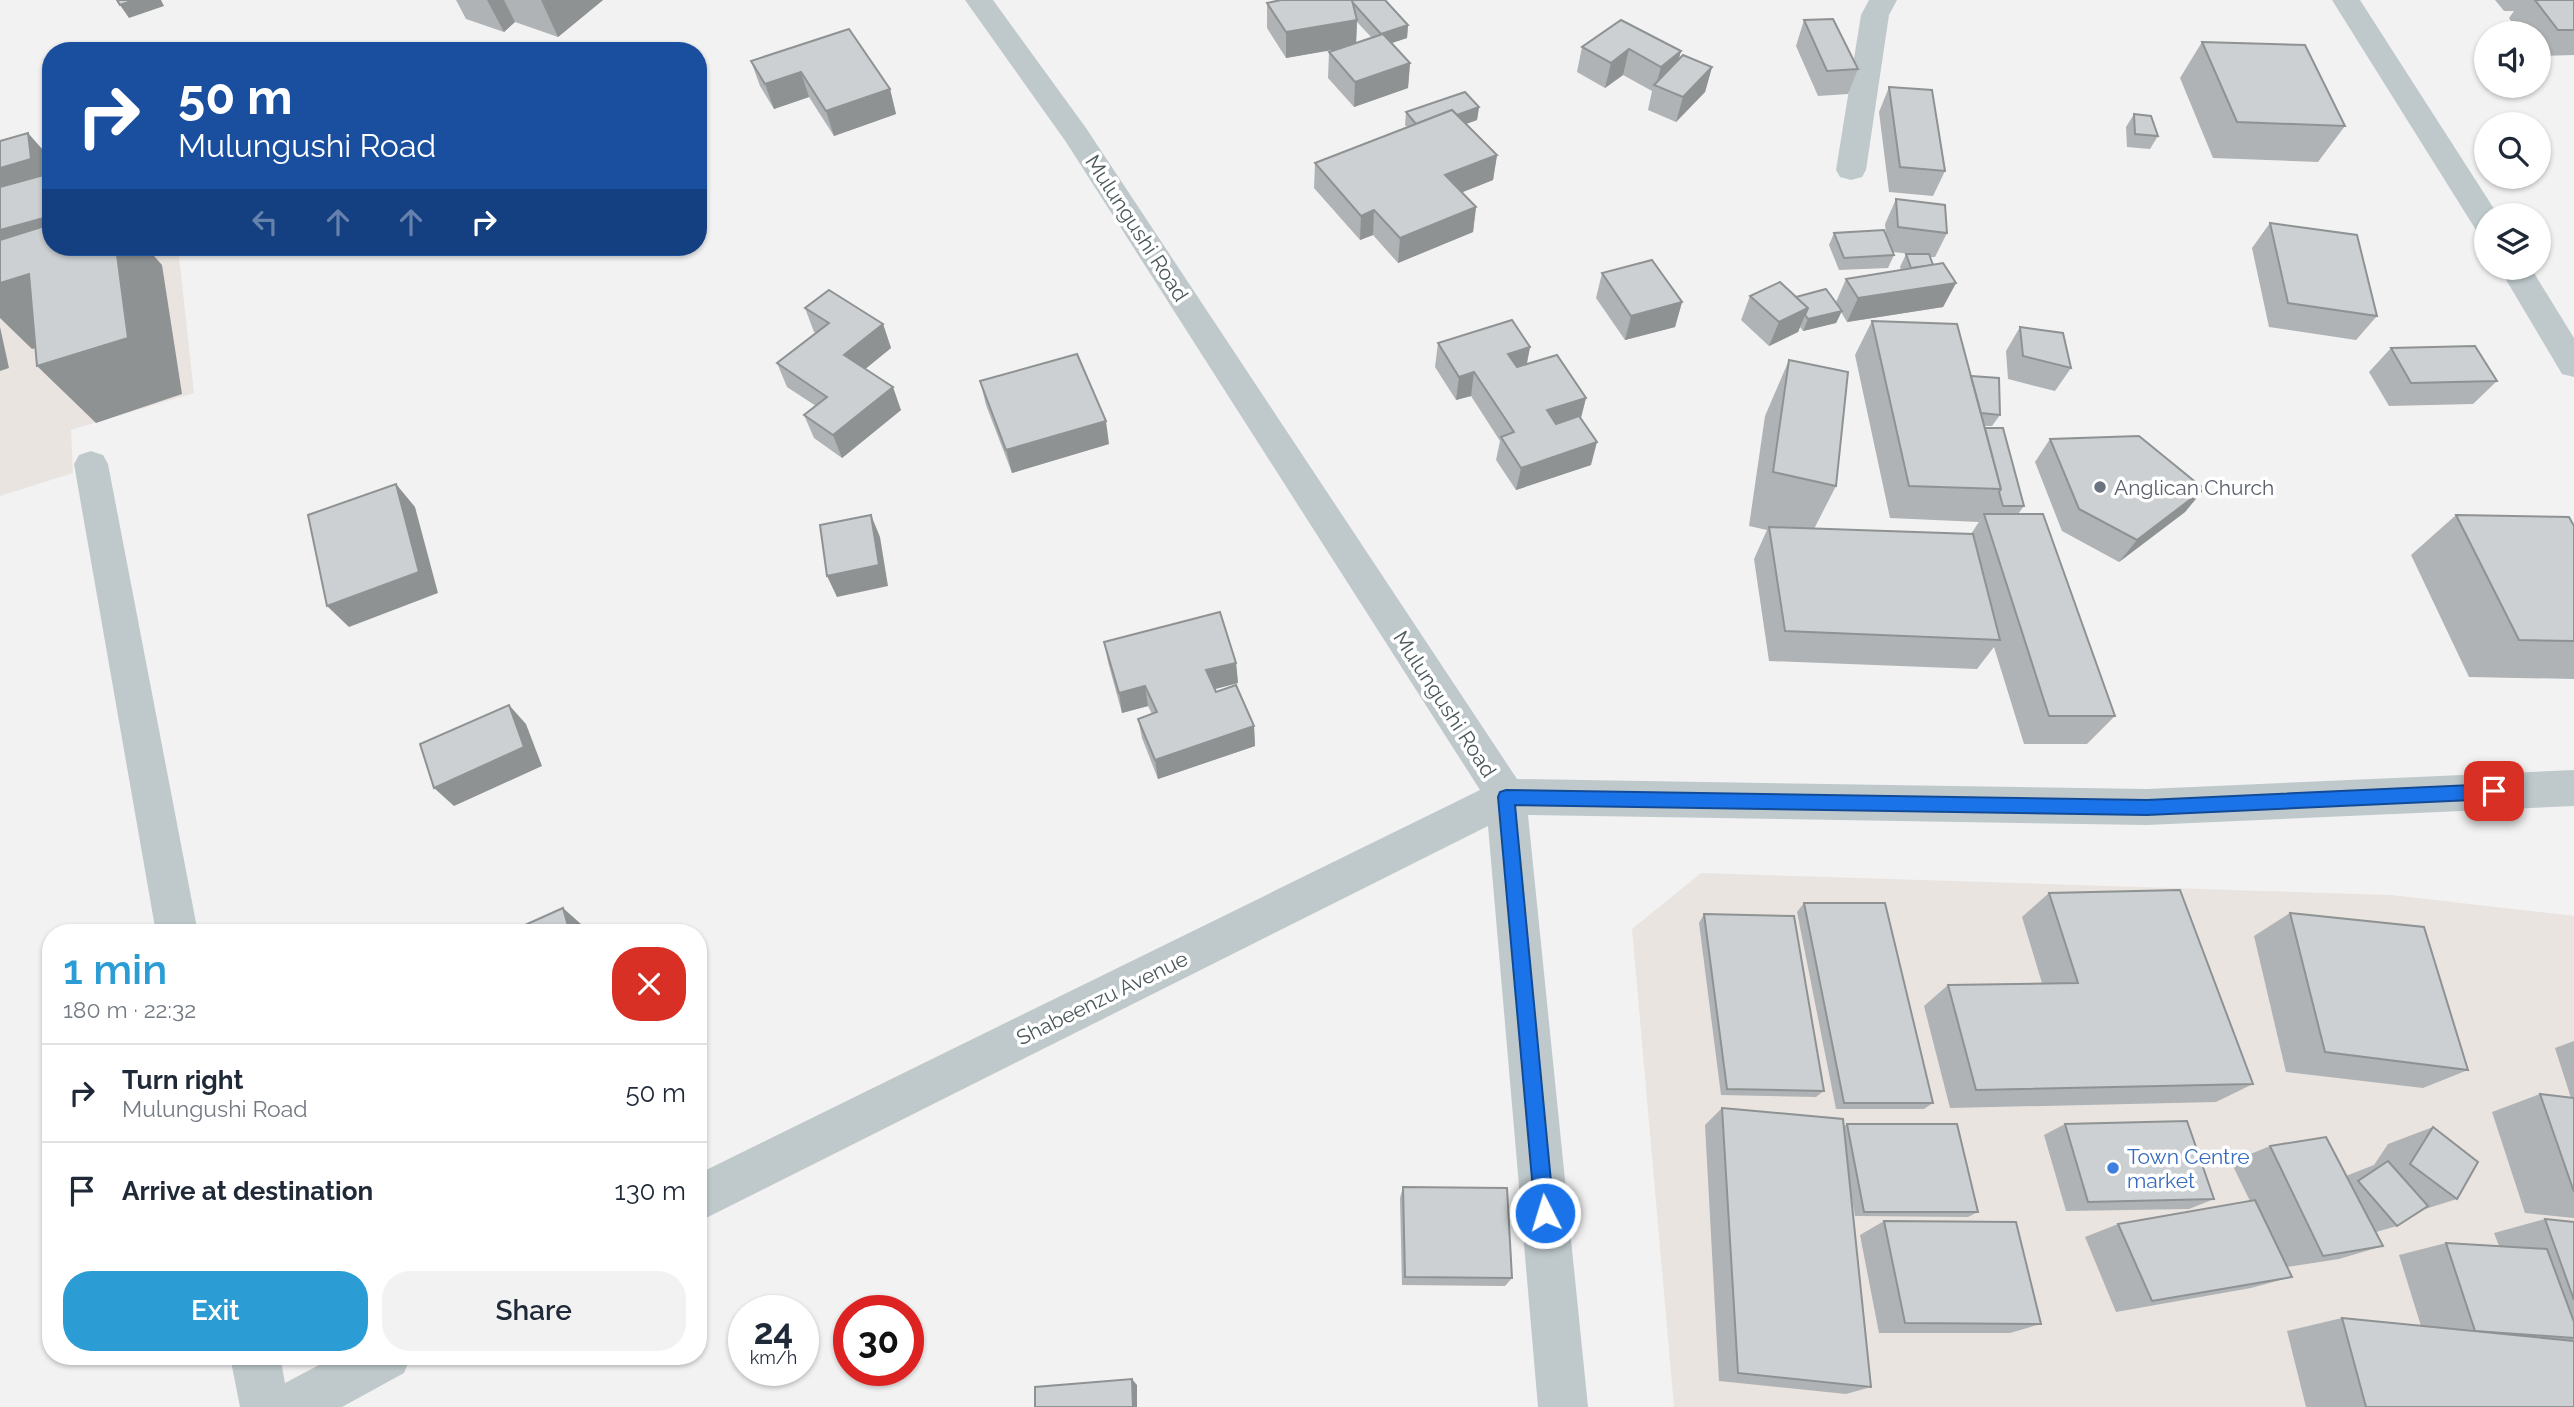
<!DOCTYPE html>
<meta charset="utf-8">
<style>
body{margin:0;font-family:Raleway,sans-serif;background:#f2f2f3;color:#1f2937;height:100vh;display:flex;flex-direction:column;font-size:26px;white-space:nowrap}
*{box-sizing:border-box;margin:0}
p{font-size:23px;color:#747a83}
.icon{flex:none;width:38px;height:38px;fill:none;stroke:currentColor;stroke-width:2;stroke-linecap:round;stroke-linejoin:round}
.map{position:relative;flex:1;overflow:hidden}
.panel{position:absolute;left:42px;top:924px;width:665px;height:441px;display:flex;flex-direction:column;background:#fff;border-radius:28px;box-shadow:0 2px 5px #0004}
.panel>*{flex:none}
.banner{position:absolute;left:42px;top:42px;width:665px;height:214px;border-radius:28px;box-shadow:0 2px 5px #0004;background:#1a4fa0;color:#fff;overflow:hidden}
.tools{position:absolute;left:2474px;top:21px;display:grid;gap:14px}
.tools a{display:grid;place-items:center;width:77px;height:77px;border-radius:50%;background:#fff;box-shadow:0 2px 5px #0004;font-size:35px}
.speed{position:absolute;left:728px;top:1295px;display:flex;gap:14px;font-size:35px;font-weight:700;text-align:center}
.speed>*{display:grid;place-content:center;width:91px;height:91px;border-radius:50%;background:#fff;box-shadow:0 2px 5px #0004;line-height:1}
.speed small{font-size:18px;font-weight:400}
.speed .limit{border:10px solid #d22;background:#fff;color:#111}
.pin{position:absolute;display:grid;place-items:center;width:60px;height:60px;color:#fff;margin:-30px;border-radius:14px;box-shadow:0 4px 10px #0006}
.me{position:absolute;width:77px;margin:-38px;rotate:355deg;stroke-linejoin:round;filter:drop-shadow(0 0 5px #0008)}
.turn{display:flex;align-items:center;gap:24px;height:147px;padding:0 21px;font-size:32px}
.turn .icon{width:91px;height:91px;stroke-width:2.5}
.turn b{display:block;font-size:49px;line-height:60px}
.lanes{display:flex;align-items:center;height:66px;padding:0 21px;background:#0003;justify-content:center;gap:35px;direction:ltr}
.lanes .off{opacity:.35}
.round{display:grid;place-items:center;flex:none;width:74px;height:74px;border-radius:28px;background:#f2f2f3}
.head{display:flex;align-items:center;justify-content:space-between;height:119px;padding:0 21px}
h1{font-size:42px;font-weight:600;line-height:52px;color:#2b9dd4}
.button{display:flex;gap:14px;margin-top:auto;padding:14px 21px}
.button a{flex:1;height:80px;border-radius:28px;background:#2b9dd4;color:#fff;font-size:28px;font-weight:600;line-height:80px;text-align:center}
.button a+a{background:#f2f2f3;color:#1f2937}
ul{padding:0;list-style:none}
li{display:flex;align-items:center;gap:21px;height:98px;padding:0 21px;border-top:2px solid #e0e1e3}
li div{flex:1}
li b{display:block;font-size:26px}
li em{font-style:normal}
.map>svg:first-child{display:block}
</style>
<div class="map">
<svg width="2574" height="1407" viewBox="0 0 2574 1407">
<rect width="100%" height="100%" fill="#f3f2f2"/>
<!-- commercial -->
<g fill="#e9e4e0">
<polygon points="0,213 51,247 178,247 194,393 71,430 73,473 0,496"/>
<polygon points="1701,873 2391,895 2574,916 2574,1407 1674,1407 1632,929"/>
</g>
<g fill="none" stroke-linecap="round" stroke-linejoin="round">
<!-- minor -->
<g fill="#bfc9cc" fill-rule="evenodd">
<polygon points="965,0 993,0 1086,128 1517,779 2147,789 2574,770 2574,806 2147,825 1528,815 1588,1407 1538,1407 1488,826 698,1222 698,1174 1480,790 1066,142"/>
<polygon points="1869,0 1897,0 1889,15 1866,170 1862,177 1851,180 1840,177 1836,170 1861,15"/>
<polygon points="2332,0 2360,0 2498,215 2487,215 2487,233 2476,230"/>
<polygon points="2499,268 2531,268 2574,338 2574,377 2562,374"/>
<polygon points="91,451 103,455 108,464 198,933 156,933 74,464 79,455"/>
<polygon points="230,1356 280,1356 285,1383 336,1356 411,1356 404,1373 342,1407 240,1407"/>
</g>
</g>
<!-- wall -->
<g fill="#afb3b5" fill-rule="evenodd">
<polygon points="456,0 603,0 558,37 515,22 504,32 466,19"/>
<path d="M1385 0 1408 25 1407 38 1391 43 1410 63 1408 88 1354 107 1328 78 1329 52 1341 48 1286 58 1267 28V3ZM1357 22 1372 38 1356 43Z"/>
<polygon points="2495,0 2574,0 2574,55 2539,56 2539,33 2520,33 2509,18 2514,11 2504,11"/>
<polygon points="1804,20 1858,69 1848,94 1818,96 1796,46"/>
<polygon points="2202,42 2345,126 2318,162 2213,158 2180,78"/>
<polygon points="1582,47 1681,51 1678,60 1712,67 1705,92 1676,122 1648,110 1652,91 1623,75 1605,88 1577,72"/>
<polygon points="751,61 890,89 896,114 834,136 809,97 774,109 760,86"/>
<polygon points="1889,87 1945,171 1933,196 1889,192 1879,112"/>
<polygon points="1479,107 1477,120 1466,124 1497,155 1493,180 1462,192 1476,207 1473,232 1398,263 1373,235 1360,240 1314,188 1315,163 1407,127 1405,125 1406,112"/>
<polygon points="2134,114 2158,136 2150,149 2127,147 2126,127"/>
<polygon points="1896,199 1947,233 1935,257 1930,257 1933,265 1956,283 1943,307 1847,322 1841,312 1836,323 1803,331 1800,327 1798,332 1769,346 1741,320 1750,296 1796,297 1836,302 1846,279 1901,270 1900,267 1906,254 1912,254 1893,252 1894,255 1888,268 1839,270 1829,245 1834,233 1886,235 1885,224"/>
<polygon points="2270,223 2377,316 2356,340 2269,327 2252,248"/>
<polygon points="1602,273 1682,302 1675,327 1625,340 1596,298"/>
<polygon points="805,308 883,324 891,348 865,369 901,410 842,458 814,438 804,415 816,406 787,387 777,363 816,333 814,332"/>
<polygon points="1872,321 1971,376 2000,415 1992,426 1984,426 2024,506 2018,514 2115,716 2087,744 2024,744 1994,647 1977,669 1769,661 1754,559 1767,530 1749,526 1765,416 1789,360 1836,486 1814,529 1971,534 1984,514 1979,522 1890,518 1855,355"/>
<polygon points="2020,327 2071,368 2055,391 2008,379 2006,351"/>
<polygon points="1438,343 1530,347 1527,364 1586,398 1581,418 1591,465 1516,490 1496,460 1500,441 1471,396 1456,400 1435,367"/>
<polygon points="2391,348 2497,381 2473,404 2389,406 2369,372"/>
<polygon points="980,381 1109,444 1012,473 986,405"/>
<polygon points="2050,439 2204,489 2185,512 2119,562 2062,531 2035,462"/>
<polygon points="2456,515 2574,526 2574,679 2469,677 2411,555"/>
<polygon points="1104,642 1236,663 1238,683 1214,689 1216,692 1254,726 1255,746 1158,779 1142,738 1138,719 1152,714 1148,706 1122,713 1108,662"/>
<polygon points="2049,893 2253,1084 2216,1102 1950,1108 1924,1006 1948,985 2042,983 2022,917"/>
<polygon points="1804,903 1933,1103 1924,1109 1836,1109 1797,912"/>
<polygon points="2290,913 2468,1070 2423,1088 2286,1072 2254,936"/>
<polygon points="1704,914 1824,1091 1816,1097 1721,1095 1699,923"/>
<polygon points="2574,1041 2574,1218 2525,1213 2492,1112 2540,1094 2571,1098 2555,1048"/>
<polygon points="1722,1108 1844,1126 1847,1124 1978,1212 1968,1217 1855,1216 1850,1188 1871,1387 1846,1394 1719,1381 1705,1125"/>
<polygon points="2065,1124 2214,1199 2189,1209 2066,1211 2044,1135"/>
<polygon points="2433,1127 2457,1199 2422,1210 2397,1226 2376,1232 2383,1246 2339,1259 2287,1267 2292,1277 2251,1288 2116,1312 2085,1237 2118,1224 2250,1201 2231,1162 2270,1146 2346,1176 2374,1165 2388,1144"/>
<polygon points="1403,1187 1512,1278 1505,1286 1402,1285 1400,1198"/>
<polygon points="2545,1219 2574,1222 2574,1407 2306,1407 2287,1331 2342,1318 2421,1326 2399,1255 2446,1243 2499,1246 2494,1233"/>
<polygon points="1884,1221 2041,1324 2010,1333 1879,1333 1860,1235"/>
</g>
<!-- shaded-wall -->
<g fill="#8f9293">
<polygon points="134,0 161,0 164,6 129,18 120,5"/>
<polygon points="487,0 504,0 515,22 504,32"/>
<polygon points="541,0 603,0 558,37"/>
<polygon points="1357,20 1356,46 1286,58 1286,32"/>
<polygon points="1408,25 1407,38 1380,47 1381,34"/>
<polygon points="1629,49 1623,75 1605,88 1611,63"/>
<polygon points="1681,51 1674,77 1656,85 1661,67"/>
<polygon points="1410,63 1408,88 1354,107 1355,82"/>
<polygon points="1712,67 1705,92 1676,122 1683,97"/>
<polygon points="801,72 809,97 774,109 765,84"/>
<polygon points="890,89 896,114 834,136 826,111"/>
<polygon points="1479,107 1477,120 1418,141 1420,128"/>
<polygon points="28,133 51,159 51,247 146,247 162,265 182,394 96,423 37,366 86,332 32,349 0,318 0,168"/>
<polygon points="1497,155 1493,180 1443,200 1445,175"/>
<polygon points="1476,207 1473,232 1398,263 1400,238"/>
<polygon points="1374,210 1373,235 1360,240 1361,216"/>
<polygon points="1956,283 1943,307 1847,322 1858,298"/>
<polygon points="1682,302 1675,327 1625,340 1631,316"/>
<polygon points="1808,308 1798,332 1769,346 1779,322"/>
<polygon points="1842,311 1836,323 1803,331 1808,319"/>
<polygon points="883,324 891,348 853,379 844,355"/>
<polygon points="0,327 9,368 0,371"/>
<polygon points="1530,347 1525,371 1504,377 1508,354"/>
<polygon points="1474,372 1471,396 1456,400 1459,377"/>
<polygon points="893,387 901,410 842,458 833,435"/>
<polygon points="1586,398 1580,421 1542,433 1547,410"/>
<polygon points="1106,421 1109,444 1012,473 1006,450"/>
<polygon points="1597,442 1591,465 1516,490 1521,468"/>
<polygon points="396,484 415,507 438,593 349,627 327,606"/>
<polygon points="2204,489 2185,512 2119,562 2137,540"/>
<polygon points="871,515 880,537 888,586 837,597 827,576"/>
<polygon points="1236,663 1238,683 1208,691 1206,670"/>
<polygon points="1145,686 1148,706 1122,713 1119,693"/>
<polygon points="509,705 526,724 542,766 454,806 434,788"/>
<polygon points="1254,726 1255,746 1158,779 1155,760"/>
<polygon points="563,908 581,924 584,933 570,933"/>
<polygon points="1132,1379 1137,1385 1137,1407 1133,1407"/>
</g>
<!-- building -->
<g fill="#ccd0d2" stroke="#8f9293" stroke-width="2">
<polygon points="117,0 134,0 120,5"/>
<polygon points="1281,0 1352,0 1357,20 1286,32 1267,3"/>
<polygon points="1352,0 1385,0 1408,25 1381,34 1353,3"/>
<polygon points="2535,0 2574,0 2574,30 2558,30"/>
<polygon points="1833,19 1858,69 1827,71 1804,20"/>
<polygon points="1621,20 1681,51 1661,67 1629,49 1611,63 1582,47"/>
<polygon points="849,29 890,89 826,111 801,72 765,84 751,61"/>
<polygon points="1383,34 1410,63 1355,82 1329,52"/>
<polygon points="2202,42 2305,45 2345,126 2237,122"/>
<polygon points="1683,55 1712,67 1683,97 1654,85"/>
<polygon points="1889,87 1932,90 1945,171 1900,167"/>
<polygon points="1465,92 1479,107 1457,115 1452,110 1416,124 1406,112"/>
<polygon points="1452,110 1497,155 1445,175 1476,207 1400,238 1374,210 1361,216 1315,163"/>
<polygon points="2134,114 2151,116 2158,136 2135,134"/>
<polygon points="28,133 31,159 0,168 0,141"/>
<polygon points="51,173 51,216 0,230 0,187"/>
<polygon points="1896,199 1945,205 1947,233 1898,227"/>
<polygon points="2270,223 2357,235 2377,316 2288,303"/>
<polygon points="51,224 51,247 116,247 128,338 37,366 29,274 0,283 0,240"/>
<polygon points="1884,230 1894,255 1844,258 1834,233"/>
<polygon points="1906,254 1929,254 1933,265 1911,268"/>
<polygon points="1652,260 1682,302 1631,316 1602,273"/>
<polygon points="1943,263 1956,283 1858,298 1846,279"/>
<polygon points="1780,282 1808,308 1779,322 1750,296"/>
<polygon points="1826,289 1842,311 1808,319 1805,315 1808,308 1796,297"/>
<polygon points="829,290 883,324 844,355 893,387 833,435 804,415 827,397 777,363 829,323 805,308"/>
<polygon points="1512,320 1530,347 1508,354 1517,367 1557,355 1586,398 1547,410 1556,424 1579,416 1597,442 1521,468 1501,437 1514,432 1474,372 1459,377 1438,343"/>
<polygon points="1872,321 1957,324 2001,489 1909,486"/>
<polygon points="2020,327 2063,333 2071,368 2023,356"/>
<polygon points="2475,346 2497,381 2411,383 2391,348"/>
<polygon points="1077,354 1106,421 1006,450 980,381"/>
<polygon points="1789,360 1848,372 1836,486 1773,472"/>
<polygon points="1971,376 1999,378 2000,415 1981,413"/>
<polygon points="1985,428 2003,428 2024,506 2003,506 1999,492 2001,489"/>
<polygon points="2139,436 2204,489 2137,540 2079,509 2050,439"/>
<polygon points="396,484 419,572 327,606 308,515"/>
<polygon points="1984,514 2043,514 2115,716 2049,716"/>
<polygon points="871,515 879,565 827,576 820,525"/>
<polygon points="2456,515 2569,517 2574,526 2574,641 2519,640"/>
<polygon points="1769,527 1973,534 2000,640 1785,631"/>
<polygon points="1220,612 1236,663 1206,670 1216,692 1236,685 1254,726 1155,760 1138,719 1157,712 1145,686 1119,693 1104,642"/>
<polygon points="509,705 524,747 434,788 420,744"/>
<polygon points="2180,890 2253,1084 1976,1090 1948,985 2078,983 2049,893"/>
<polygon points="1804,903 1885,903 1933,1103 1844,1103"/>
<polygon points="563,908 570,933 507,933"/>
<polygon points="2290,913 2424,927 2468,1070 2325,1052"/>
<polygon points="1704,914 1794,916 1824,1091 1727,1089"/>
<polygon points="2540,1094 2574,1098 2574,1192"/>
<polygon points="1722,1108 1843,1119 1871,1387 1738,1373"/>
<polygon points="2187,1121 2214,1199 2088,1202 2065,1124"/>
<polygon points="1847,1124 1957,1124 1978,1212 1864,1212"/>
<polygon points="2433,1127 2478,1162 2457,1199 2410,1164"/>
<polygon points="2326,1137 2383,1246 2323,1256 2270,1146"/>
<polygon points="2388,1161 2428,1206 2397,1226 2358,1181"/>
<polygon points="1403,1187 1507,1188 1512,1278 1405,1277"/>
<polygon points="2255,1200 2292,1277 2152,1301 2118,1224"/>
<polygon points="2545,1219 2574,1222 2574,1300"/>
<polygon points="1884,1221 2016,1222 2041,1324 1905,1323"/>
<polygon points="2446,1243 2547,1249 2574,1322 2574,1338 2475,1331"/>
<polygon points="2342,1318 2574,1341 2574,1407 2366,1407"/>
<polygon points="1132,1379 1133,1407 1035,1407 1035,1387"/>
</g>
<!-- route -->
<polygon fill="#1a73e8" stroke="#114b97" stroke-width="2" points="2494,784 2500,786 2502,791 2500,797 2494,799 2147,815 1515,805 1554,1213 1552,1220 1545,1223 1538,1220 1535,1213 1498,797 1500,792 1506,790 2147,800"/>
<!-- markers -->
<circle fill="#6b7280" stroke="#fff" stroke-width="2.5" cx="2100" cy="487" r="7"/>
<circle fill="#3f7fe0" stroke="#fff" stroke-width="2.5" cx="2113" cy="1168" r="7"/>
<g text-anchor="middle" dominant-baseline="central" stroke-width="7" stroke-linejoin="round" paint-order="stroke">
<!-- street labels -->
<g font-size="21" fill="#4b595d" stroke="#fff">
<text transform="translate(1137 228) rotate(57)">Mulungushi Road</text>
<text transform="translate(1445 704) rotate(57)">Mulungushi Road</text>
<text transform="translate(1102 998) rotate(-26)">Shabeenzu Avenue</text>
</g>
<!-- worship labels -->
<g font-size="21" fill="#5b616d" stroke="#fff" text-anchor="start">
<text x="2114" y="487">Anglican Church</text>
</g>
<!-- shop labels -->
<g font-size="21" fill="#366cbe" stroke="#fff" text-anchor="start">
<text x="2127" y="1156">Town Centre<tspan x="2127" dy="24">market</tspan></text>
</g>
</g>
</svg>
<div class="tools">
<a><svg class="icon" aria-label="sound" viewBox="0 0 24 24"><path d="M4 9h4l5-4v14l-5-4H4zM17 9q2 3 0 6"/></svg></a>
<a><svg class="icon" aria-label="search" viewBox="0 0 24 24"><circle cx="10" cy="10" r="6"/><path d="M15 15l6 6"/></svg></a>
<a><svg class="icon" aria-label="layers" viewBox="0 0 24 24"><path d="M12 4l9 5-9 5-9-5zM3 14l9 5 9-5"/></svg></a>
</div>
<div class="speed"><div>24<small>km/h</small></div><div class="limit">30</div></div>
<div class="pin" style="left:2494px;top:791px;background:#d93025"><svg class="icon" aria-label="arrive" viewBox="0 0 24 24"><path d="M6 21V4h12l-3 4 3 4H6"/></svg></div>
<svg class="me" style="left:1545px;top:1213px" viewBox="-20 -20 40 40"><circle r="17" fill="#1a73e8" stroke="#fff" stroke-width="3"/><path d="M0-11L8 9 0 5-8 9z" fill="#fff"/></svg>
<div class="banner">
<div class="turn"><svg class="icon" aria-label="right" viewBox="0 0 24 24"><path d="M7 20v-9h11M14 6l5 5-5 5"/></svg><div><b>50 m</b>Mulungushi Road</div></div>
<div class="lanes"><svg class="icon off" aria-label="left" viewBox="0 0 24 24"><path d="M17 20v-9H6M10 6l-5 5 5 5"/></svg><svg class="icon off" aria-label="ahead" viewBox="0 0 24 24"><path d="M12 20V5M6 11l6-6 6 6"/></svg><svg class="icon off" aria-label="ahead" viewBox="0 0 24 24"><path d="M12 20V5M6 11l6-6 6 6"/></svg><svg class="icon" aria-label="right" viewBox="0 0 24 24"><path d="M7 20v-9h11M14 6l5 5-5 5"/></svg></div>
</div>
<section class="panel">
<div class="head"><div><h1>1 min</h1><p>180 m · 22:32</p></div><a class="round" style="background:#d93025;color:#fff"><svg class="icon" aria-label="close" viewBox="0 0 24 24"><path d="M6 6l12 12M18 6L6 18"/></svg></a></div>
<ul>
<li><svg class="icon" aria-label="right" viewBox="0 0 24 24"><path d="M7 20v-9h11M14 6l5 5-5 5"/></svg><div><b>Turn right</b><p>Mulungushi Road</p></div><em>50 m</em></li>
<li><svg class="icon" aria-label="arrive" viewBox="0 0 24 24"><path d="M6 21V4h12l-3 4 3 4H6"/></svg><div><b>Arrive at destination</b></div><em>130 m</em></li>
</ul>
<div class="button"><a>Exit</a><a>Share</a></div>
</section>
</div>
